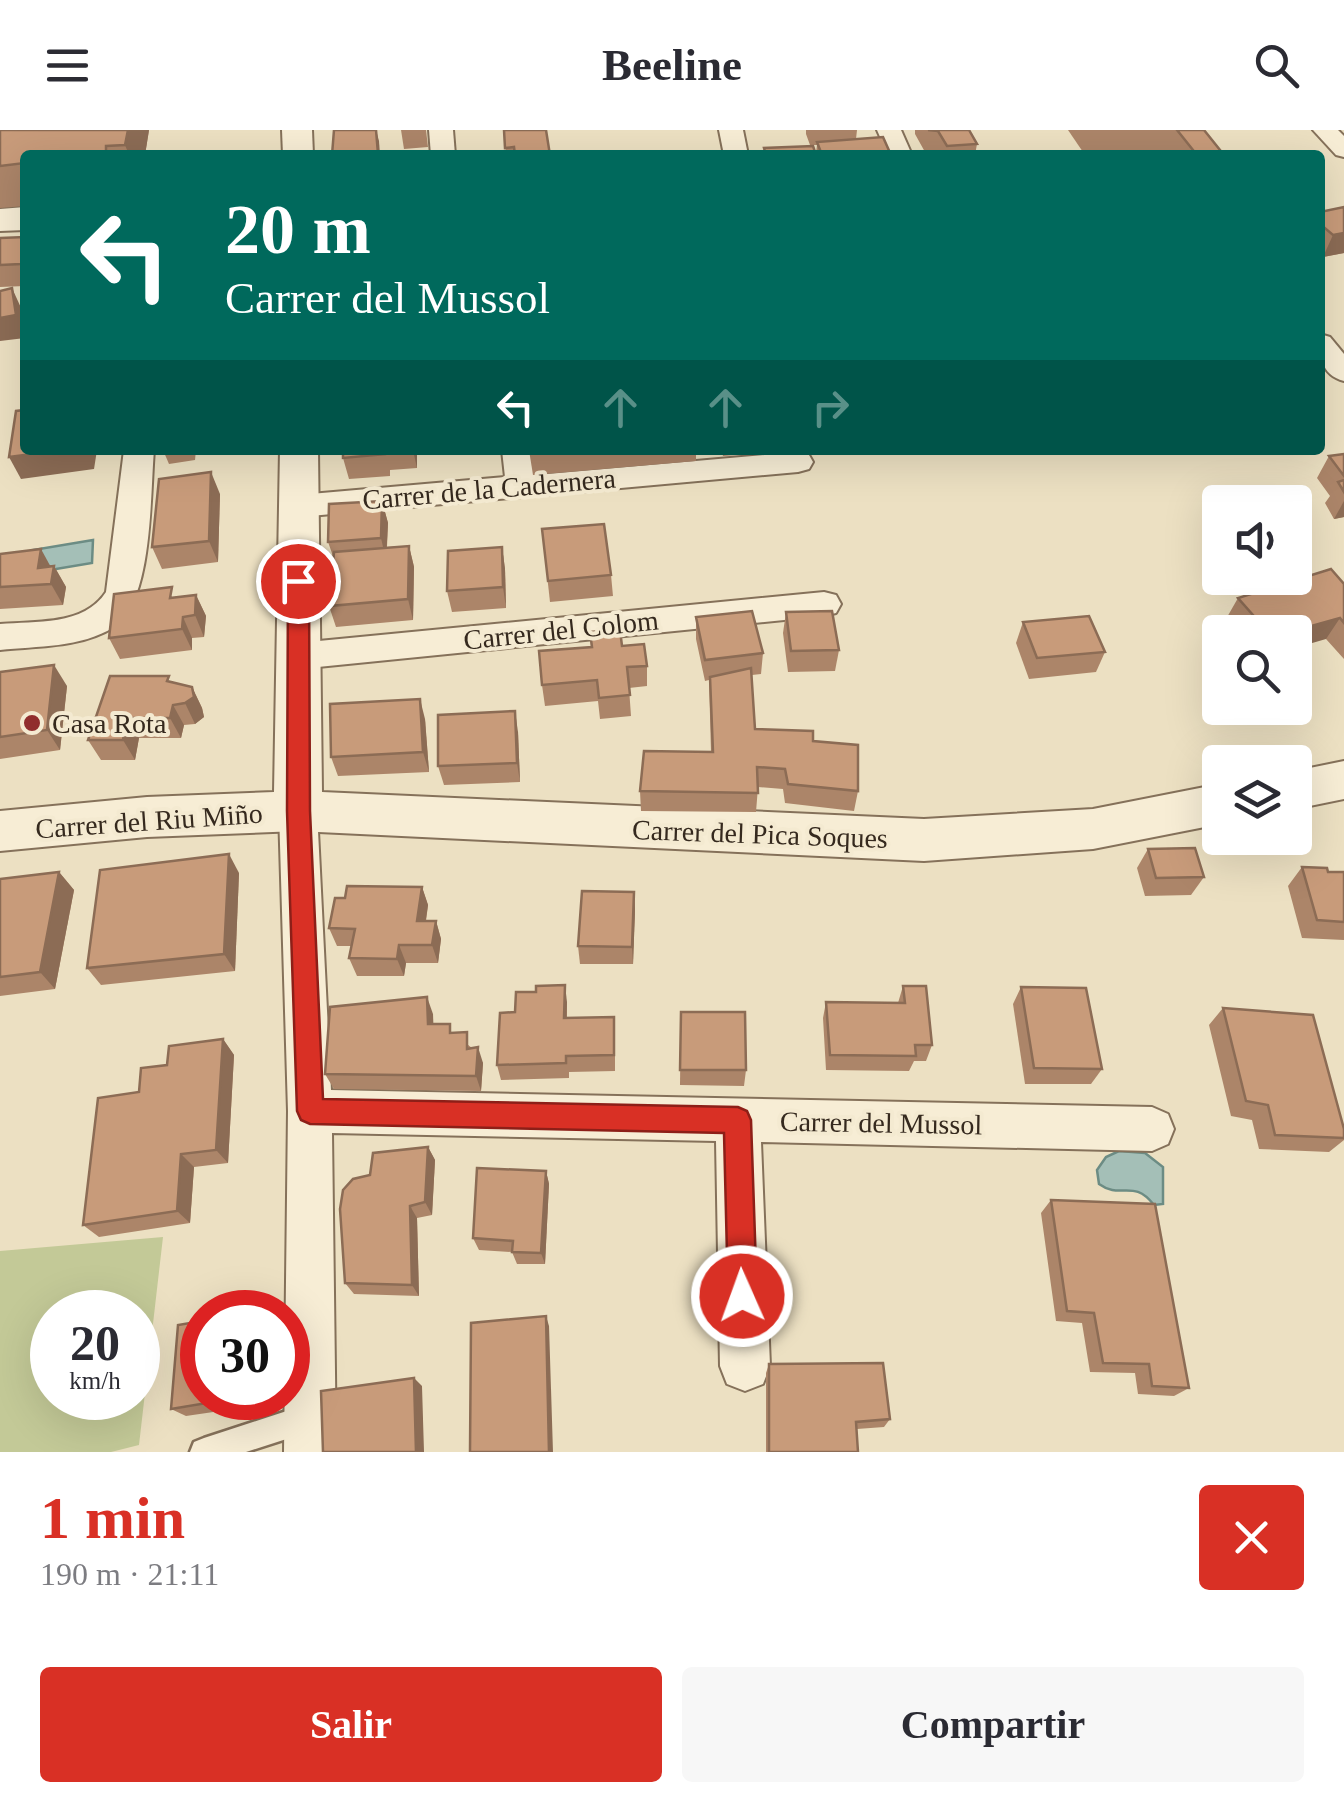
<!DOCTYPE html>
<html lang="es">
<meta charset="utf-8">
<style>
body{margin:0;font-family:"Times New Roman",serif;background:#f7f7f7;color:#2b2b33;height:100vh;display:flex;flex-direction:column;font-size:38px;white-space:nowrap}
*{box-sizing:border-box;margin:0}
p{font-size:32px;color:#7c7c81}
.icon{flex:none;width:55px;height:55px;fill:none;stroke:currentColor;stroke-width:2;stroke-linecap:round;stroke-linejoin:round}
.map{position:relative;height:1322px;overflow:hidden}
.details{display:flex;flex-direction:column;background:#fff;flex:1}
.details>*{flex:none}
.top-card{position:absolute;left:20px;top:20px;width:1305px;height:305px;border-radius:10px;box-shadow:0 10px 40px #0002;background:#00695c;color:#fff;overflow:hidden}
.tools{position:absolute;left:1202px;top:355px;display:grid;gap:20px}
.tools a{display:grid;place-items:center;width:110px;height:110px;border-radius:10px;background:#fff;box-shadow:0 10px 40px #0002;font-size:50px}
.speed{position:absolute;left:30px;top:1160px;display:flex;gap:20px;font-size:50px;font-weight:700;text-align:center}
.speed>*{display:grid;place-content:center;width:130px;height:130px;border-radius:50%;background:#fff;box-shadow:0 10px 40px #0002;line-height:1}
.speed small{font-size:25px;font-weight:400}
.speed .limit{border:15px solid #d22;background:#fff;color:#111}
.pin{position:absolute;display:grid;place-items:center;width:85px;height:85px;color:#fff;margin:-42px;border:5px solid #fff;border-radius:50%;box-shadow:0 2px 10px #0007}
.me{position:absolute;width:110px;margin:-55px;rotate:358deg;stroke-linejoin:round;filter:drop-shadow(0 0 8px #0008)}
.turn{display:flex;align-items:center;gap:35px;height:210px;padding:0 40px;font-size:45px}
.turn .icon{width:130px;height:130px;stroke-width:2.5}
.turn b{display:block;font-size:70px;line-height:85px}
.lanes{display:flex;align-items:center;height:95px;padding:0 40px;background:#0003;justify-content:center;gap:50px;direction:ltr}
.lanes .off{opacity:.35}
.round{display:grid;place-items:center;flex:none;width:105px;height:105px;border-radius:10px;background:#f7f7f7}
.headline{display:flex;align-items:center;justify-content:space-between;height:170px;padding:0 40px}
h1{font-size:60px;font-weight:700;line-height:75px;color:#d93025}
.primary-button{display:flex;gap:20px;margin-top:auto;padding:20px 40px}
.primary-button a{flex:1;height:115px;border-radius:10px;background:#d93025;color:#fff;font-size:40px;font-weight:700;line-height:115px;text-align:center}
.primary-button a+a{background:#f7f7f7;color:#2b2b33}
header{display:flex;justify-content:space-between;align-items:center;height:130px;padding:0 40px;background:#fff;font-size:45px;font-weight:700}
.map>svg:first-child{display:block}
</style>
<header><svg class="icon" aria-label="menu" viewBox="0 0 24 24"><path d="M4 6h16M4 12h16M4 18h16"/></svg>Beeline<svg class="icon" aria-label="search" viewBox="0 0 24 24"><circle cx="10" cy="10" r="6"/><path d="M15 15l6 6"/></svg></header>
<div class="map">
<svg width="1344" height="1322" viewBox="0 0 1344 1322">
<rect width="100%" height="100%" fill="#ece0c2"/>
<!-- green -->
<path fill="#c3c997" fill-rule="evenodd" d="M163 1107 139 1315 111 1322H0V1121ZM52 1182H138V1268H52Z"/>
<!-- water -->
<g fill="#a4bfb7" stroke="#6c8c84" stroke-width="2.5">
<polygon points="93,410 92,433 32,443 33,420"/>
<path d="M1119 1021 1145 1023 1163 1037V1074L1154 1075C1133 1048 1121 1070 1099 1054L1097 1040 1106 1027Z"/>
</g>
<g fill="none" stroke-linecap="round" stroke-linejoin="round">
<defs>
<g id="service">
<polygon points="25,77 25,85 0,87 0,79"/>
<polygon points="308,1274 318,1278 322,1288 318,1298 308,1302 246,1322 190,1322 194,1312 204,1308"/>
</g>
<g id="minor">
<polygon points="429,0 453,0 455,25 431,25"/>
<polygon points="719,0 743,0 748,25 724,25"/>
<polygon points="877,0 901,0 912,25 888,25"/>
<polygon points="1313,0 1338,0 1344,6 1344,27 1336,25"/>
<polygon points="25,84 25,100 0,101 0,85"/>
<path d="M1320 204 1330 207 1344 224V251C1320 245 1320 225 1320 204Z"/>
<path d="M124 320H154C150 365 153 471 114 497 81 518 37 516 0 520V494C35 491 84 496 106 462Z"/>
<polygon points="502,320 532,320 536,345 798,322 809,325 813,332 809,339 798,342 299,387 288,384 283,376 288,368 299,365 505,347"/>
<polygon points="824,462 836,465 841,474 836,483 824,486 298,539 286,535 281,526 286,517 298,513"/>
<polygon points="298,665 311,670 317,681 331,960 1152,977 1168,984 1174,999 1168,1014 1152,1021 761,1012 770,1236 763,1254 745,1261 727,1254 720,1236 716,1011 332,1003 336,1322 284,1322 288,981 279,681 285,670"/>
</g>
<g id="tertiary">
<polygon points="282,0 312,0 313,25 283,25"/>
<polygon points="280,320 318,320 322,662 924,689 1093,679 1220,654 1220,694 1093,719 924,731 298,701 147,707 0,721 0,681 147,667 274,662"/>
<polygon points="1344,631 1344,669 1295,679 1295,641"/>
</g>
</defs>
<!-- service casing -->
<use href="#service" stroke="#85715a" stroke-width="5"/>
<!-- minor casing -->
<use href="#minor" stroke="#85715a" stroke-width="4"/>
<!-- tertiary casing -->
<use href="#tertiary" stroke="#85715a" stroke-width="4"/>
<!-- service -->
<use href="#service" fill="#f7edd5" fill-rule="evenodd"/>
<!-- minor -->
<use href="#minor" fill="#f7edd5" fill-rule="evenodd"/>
<!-- tertiary -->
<use href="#tertiary" fill="#f7edd5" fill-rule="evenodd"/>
</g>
<!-- wall -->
<g fill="#ac8569">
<polygon points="0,0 149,0 145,25 25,25 25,76 0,78"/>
<polygon points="401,0 426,0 428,17 404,19"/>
<polygon points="504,0 550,25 506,25"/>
<polygon points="806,0 857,0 856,9 891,25 763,25 764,18 816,23 817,15 810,15 806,4"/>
<polygon points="915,0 969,0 977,14 975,25 935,25 934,22 925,22 915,4"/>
<polygon points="1068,0 1204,0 1224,25 1085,25"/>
<polygon points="1320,82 1344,123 1323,127 1320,125"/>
<polygon points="25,107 25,156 0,157 0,108"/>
<polygon points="163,320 196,320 195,330 169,334"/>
<polygon points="343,320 417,320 417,338 390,340 390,346 349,349 343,328"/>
<polygon points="529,320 696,320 696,331 533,345"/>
<polygon points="721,320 798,320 723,326"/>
<polygon points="1344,324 1344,387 1334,389 1325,373 1330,366 1317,348 1329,326"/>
<polygon points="220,364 218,432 162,439 152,417"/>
<polygon points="382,371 388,393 387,417 409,416 414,437 413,490 336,497 329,476 334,429 328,412"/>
<polygon points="542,399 611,445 613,466 550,472"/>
<polygon points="502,417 505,439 506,478 452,482 447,461"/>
<polygon points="0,424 54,436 66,457 63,475 0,479"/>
<polygon points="1344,454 1344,529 1326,509 1295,502 1238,502 1226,489 1238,468"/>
<polygon points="196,465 206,486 204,507 192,508 192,520 120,529 109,508 177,468"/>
<polygon points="786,482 839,520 835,541 788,542 783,503"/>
<polygon points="696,487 763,523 761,544 752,545 755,599 813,611 858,661 854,681 785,673 783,659 758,657 756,682 641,681 640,661 711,622 709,550 705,551 696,509"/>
<polygon points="1023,492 1105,522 1096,542 1029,549 1016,513"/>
<polygon points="590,502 622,516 647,536 647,556 629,558 631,586 600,589 598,571 545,576 542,555 591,517"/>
<polygon points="0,542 67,556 60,620 0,629"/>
<polygon points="173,553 192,557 202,578 204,587 195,594 184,595 181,608 139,608 135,630 101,630 88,610"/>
<polygon points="425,589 429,642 338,646 331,627"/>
<polygon points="518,602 520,652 444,655 438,636"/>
<polygon points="1148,719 1204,747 1191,765 1145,766 1137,738"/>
<polygon points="1302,737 1328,742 1344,742 1344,810 1302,808 1288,756"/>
<polygon points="59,742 74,760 55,859 0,866 0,749"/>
<polygon points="239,743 235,841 101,855 87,838"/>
<polygon points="422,757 428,775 426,791 436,791 441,809 438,833 406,833 404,846 357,846 349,828 352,816 337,816 329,798 345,768"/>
<polygon points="634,762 635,780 633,834 580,834 578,816"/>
<polygon points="903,856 932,915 926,931 914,931 909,941 826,940 823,888 826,872 898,873"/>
<polygon points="1021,857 1102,939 1091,954 1025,954 1013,874"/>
<polygon points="567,872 567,888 615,903 615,941 569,942 569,948 501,950 497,935 515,882"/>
<polygon points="1223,878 1344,999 1344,1010 1329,1022 1259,1019 1252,990 1231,986 1209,895"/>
<polygon points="681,882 746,940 744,956 680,955"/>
<polygon points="433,884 433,894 453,903 472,918 483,933 481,961 334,959 325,944"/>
<polygon points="223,909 234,925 228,1033 194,1037 190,1093 99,1107 83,1095 139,962 167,935"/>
<polygon points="428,1017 435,1030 432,1085 417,1088 419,1166 354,1164 345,1153 370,1045"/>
<polygon points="546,1041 549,1054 545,1134 517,1134 512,1122 479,1120 473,1108"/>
<polygon points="1051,1070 1189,1258 1174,1266 1138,1264 1135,1243 1090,1242 1082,1193 1056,1191 1041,1083"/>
<polygon points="769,1234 890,1289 884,1297 857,1299 858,1322 766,1322 766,1243"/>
<polygon points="202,1268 228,1268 227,1280 186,1286 171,1279"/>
</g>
<!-- shaded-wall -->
<g fill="#8c6c55">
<polygon points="128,0 149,0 145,25 129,25 125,15"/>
<polygon points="376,0 379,11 380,25 378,24"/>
<polygon points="1344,103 1344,123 1323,127 1333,105"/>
<polygon points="12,158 22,180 25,208 0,211 0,188"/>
<polygon points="63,320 97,320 94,339 21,349 9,327"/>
<polygon points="413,320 417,320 417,338"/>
<polygon points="211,342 220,364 218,432 209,411"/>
<polygon points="382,371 388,393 386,430 381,408"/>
<polygon points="1344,371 1344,387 1334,389"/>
<polygon points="409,416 414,437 413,490 408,469"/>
<polygon points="502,417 505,439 506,478 503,457"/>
<polygon points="41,419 53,441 38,438"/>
<polygon points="54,436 66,457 63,475 51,454"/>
<polygon points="196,465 206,486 204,507 195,485"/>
<polygon points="183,487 192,508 192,520 182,499"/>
<polygon points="1340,488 1326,509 1295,518 1295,502 1290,502"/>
<polygon points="54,535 67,556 60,620 47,600"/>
<polygon points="192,557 202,578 204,587 195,594 185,573"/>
<polygon points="420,569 425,589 429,642 423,622"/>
<polygon points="173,575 184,595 181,608 170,588"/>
<polygon points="515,581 518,602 520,652 517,633"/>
<polygon points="127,588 139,608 135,630 123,610"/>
<polygon points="229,724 239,743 235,841 224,824"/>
<polygon points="59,742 74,760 55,859 40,842"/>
<polygon points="422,757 428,775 423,809 417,791"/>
<polygon points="634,762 635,780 633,834 632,817"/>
<polygon points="436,791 441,809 438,833 432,815"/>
<polygon points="399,815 406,833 404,846 397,829"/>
<polygon points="565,855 567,872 566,905 564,888"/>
<polygon points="427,867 433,884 434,910 428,894"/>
<polygon points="223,909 234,925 228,1033 216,1020"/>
<polygon points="478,917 483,933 481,961 476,946"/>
<polygon points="428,1017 435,1030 432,1085 425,1072"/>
<polygon points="181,1024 194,1037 190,1093 177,1081"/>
<polygon points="546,1041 549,1054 545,1134 541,1123"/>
<polygon points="410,1076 417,1088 419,1166 412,1155"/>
<polygon points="546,1186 549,1196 553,1322 549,1322"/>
<polygon points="414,1248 422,1256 424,1322 416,1322"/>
<polygon points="214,1268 228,1268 227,1280 213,1272"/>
</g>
<!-- building -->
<g fill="#c89b7a" stroke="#8c6c55" stroke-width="2.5">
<polygon points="0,0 128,0 125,15 106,16 106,25 25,25 25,33 0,36"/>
<polygon points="334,0 376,0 378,24 332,25"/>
<polygon points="504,0 546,0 550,25 515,25 514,17 505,18"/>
<polygon points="928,0 969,0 977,14 947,16 938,1"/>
<polygon points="1177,0 1204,0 1224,25 1197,25"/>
<polygon points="883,7 891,25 822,25 817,12"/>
<polygon points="813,16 816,25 766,25 764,18"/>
<polygon points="1344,77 1344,103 1333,105 1320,94 1320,82"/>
<polygon points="25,107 25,123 21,134 0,135 0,108"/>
<polygon points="12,158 16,185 0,188 0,161"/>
<polygon points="25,280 25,320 63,320 9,327 16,281"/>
<polygon points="343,320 385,320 385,324 343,328"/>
<polygon points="530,320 567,320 530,323"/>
<polygon points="1344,324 1344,346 1329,326"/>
<polygon points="211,342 209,411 152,417 159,349"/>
<polygon points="1344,350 1344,362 1338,352"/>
<polygon points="382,371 381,408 328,412 329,374"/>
<polygon points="604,394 611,445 548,451 542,399"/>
<polygon points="409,416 408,469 329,476 334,422"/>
<polygon points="502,417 503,457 447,461 448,421"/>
<polygon points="41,419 38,438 54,436 51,454 0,457 0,424"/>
<polygon points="1331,439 1344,454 1344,493 1340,488 1290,502 1268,502 1238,468"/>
<polygon points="172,457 170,468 196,465 195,485 183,487 182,499 109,508 114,464"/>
<polygon points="752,481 763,523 705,530 696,487"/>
<polygon points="832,481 839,520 791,521 786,482"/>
<polygon points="1089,486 1105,522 1037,528 1023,492"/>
<polygon points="620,500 622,516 644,514 647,536 627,537 630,565 599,568 597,550 542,555 539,521 592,517 590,502"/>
<polygon points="54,535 47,600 0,607 0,542"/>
<polygon points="751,538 755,599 813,601 813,611 858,615 858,661 788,654 785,639 757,637 758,663 640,661 644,621 713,622 710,547"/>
<polygon points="110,546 169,546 167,551 192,557 194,567 185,573 173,575 170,588 127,588 123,610 88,610"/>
<polygon points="420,569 423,622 331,627 330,574"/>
<polygon points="515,581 517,633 438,636 438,585"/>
<polygon points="1195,718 1204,747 1156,748 1148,719"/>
<polygon points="229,724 224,824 87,838 100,740"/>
<polygon points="1302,737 1327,738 1328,742 1344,742 1344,792 1317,790"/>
<polygon points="59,742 40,842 0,847 0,749"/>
<polygon points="347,756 422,757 417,791 436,791 432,815 399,815 397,829 349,828 355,799 329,798 335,768 345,768"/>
<polygon points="582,761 634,762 632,817 578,816"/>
<polygon points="565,855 564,888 614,887 614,925 566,926 566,933 497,935 500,883 515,882 516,862 536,862 536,856"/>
<polygon points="903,856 926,856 932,915 915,915 916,926 830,925 826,872 905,873"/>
<polygon points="1021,857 1086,858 1102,939 1034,938"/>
<polygon points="427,867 428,894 450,894 450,903 467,902 467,919 478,917 476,946 325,944 330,877"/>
<polygon points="1223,878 1313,885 1344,999 1344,1008 1275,1005 1268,975 1246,971"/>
<polygon points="681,882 745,882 746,940 680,940"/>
<polygon points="223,909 216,1020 181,1024 177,1081 83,1095 98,968 139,962 141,938 167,935 169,916"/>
<polygon points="428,1017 425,1072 410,1076 412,1155 345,1153 340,1079 343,1060 353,1049 370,1045 373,1023"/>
<polygon points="477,1038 546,1041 541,1123 512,1122 513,1111 473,1108"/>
<polygon points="1051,1070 1155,1074 1189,1258 1152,1256 1149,1234 1103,1233 1094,1183 1067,1181"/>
<polygon points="546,1186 549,1322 470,1322 471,1193"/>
<polygon points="202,1191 202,1268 214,1268 213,1272 171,1279 178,1195"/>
<polygon points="883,1233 890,1289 856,1292 858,1322 769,1322 769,1234"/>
<polygon points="414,1248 416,1322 323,1322 321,1261"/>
</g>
<!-- route -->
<polygon fill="#d93025" stroke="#8d1f18" stroke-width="2.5" points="298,444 309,451 310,681 323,969 738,977 747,981 751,990 757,1166 753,1176 742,1180 732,1176 728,1166 724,1003 310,994 301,990 297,981 287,681 288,451"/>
<!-- markers -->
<circle fill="#912d2d" stroke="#f4ead1" stroke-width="4" cx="32" cy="593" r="10"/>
<g text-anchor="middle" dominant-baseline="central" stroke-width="8" stroke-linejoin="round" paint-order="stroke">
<!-- street labels -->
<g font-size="28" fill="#35291e" stroke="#f4ead1">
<text transform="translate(489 359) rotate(-5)">Carrer de la Cadernera</text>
<text transform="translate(561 500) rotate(-6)">Carrer del Colom</text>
<text transform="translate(149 691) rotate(-4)">Carrer del Riu Miño</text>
<text transform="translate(760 704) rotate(2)">Carrer del Pica Soques</text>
<text transform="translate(881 993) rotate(1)">Carrer del Mussol</text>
</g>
<!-- poi labels -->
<g font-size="28" fill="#35291e" stroke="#f4ead1" text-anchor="start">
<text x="52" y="593">Casa Rota</text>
</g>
</g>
</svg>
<div class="tools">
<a><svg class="icon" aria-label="sound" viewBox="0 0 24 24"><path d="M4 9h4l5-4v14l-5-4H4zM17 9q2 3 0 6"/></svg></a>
<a><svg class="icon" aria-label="search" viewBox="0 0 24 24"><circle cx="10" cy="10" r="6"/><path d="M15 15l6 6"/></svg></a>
<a><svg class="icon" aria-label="layers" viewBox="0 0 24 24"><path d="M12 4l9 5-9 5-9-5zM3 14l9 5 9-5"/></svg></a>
</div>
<div class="speed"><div>20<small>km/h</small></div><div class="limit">30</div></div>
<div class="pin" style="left:298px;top:451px;background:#d93025"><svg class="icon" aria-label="arrive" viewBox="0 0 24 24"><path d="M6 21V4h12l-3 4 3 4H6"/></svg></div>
<svg class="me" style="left:742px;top:1166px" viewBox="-20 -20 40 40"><circle r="17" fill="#d93025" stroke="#fff" stroke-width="3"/><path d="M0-11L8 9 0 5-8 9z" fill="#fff"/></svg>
<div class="top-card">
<div class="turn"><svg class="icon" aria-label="left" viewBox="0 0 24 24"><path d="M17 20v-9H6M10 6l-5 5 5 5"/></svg><div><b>20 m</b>Carrer del Mussol</div></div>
<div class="lanes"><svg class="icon" aria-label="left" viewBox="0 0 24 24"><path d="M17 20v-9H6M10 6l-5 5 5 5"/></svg><svg class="icon off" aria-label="ahead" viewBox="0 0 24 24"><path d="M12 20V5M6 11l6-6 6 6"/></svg><svg class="icon off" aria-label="ahead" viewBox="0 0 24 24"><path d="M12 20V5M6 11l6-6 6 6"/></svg><svg class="icon off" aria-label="right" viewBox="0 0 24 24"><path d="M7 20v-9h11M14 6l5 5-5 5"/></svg></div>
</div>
</div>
<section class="details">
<div class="headline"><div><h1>1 min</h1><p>190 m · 21:11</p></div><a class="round" style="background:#d93025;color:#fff"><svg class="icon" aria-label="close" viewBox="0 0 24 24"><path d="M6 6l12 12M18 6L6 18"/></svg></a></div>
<div class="primary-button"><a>Salir</a><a>Compartir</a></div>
</section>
